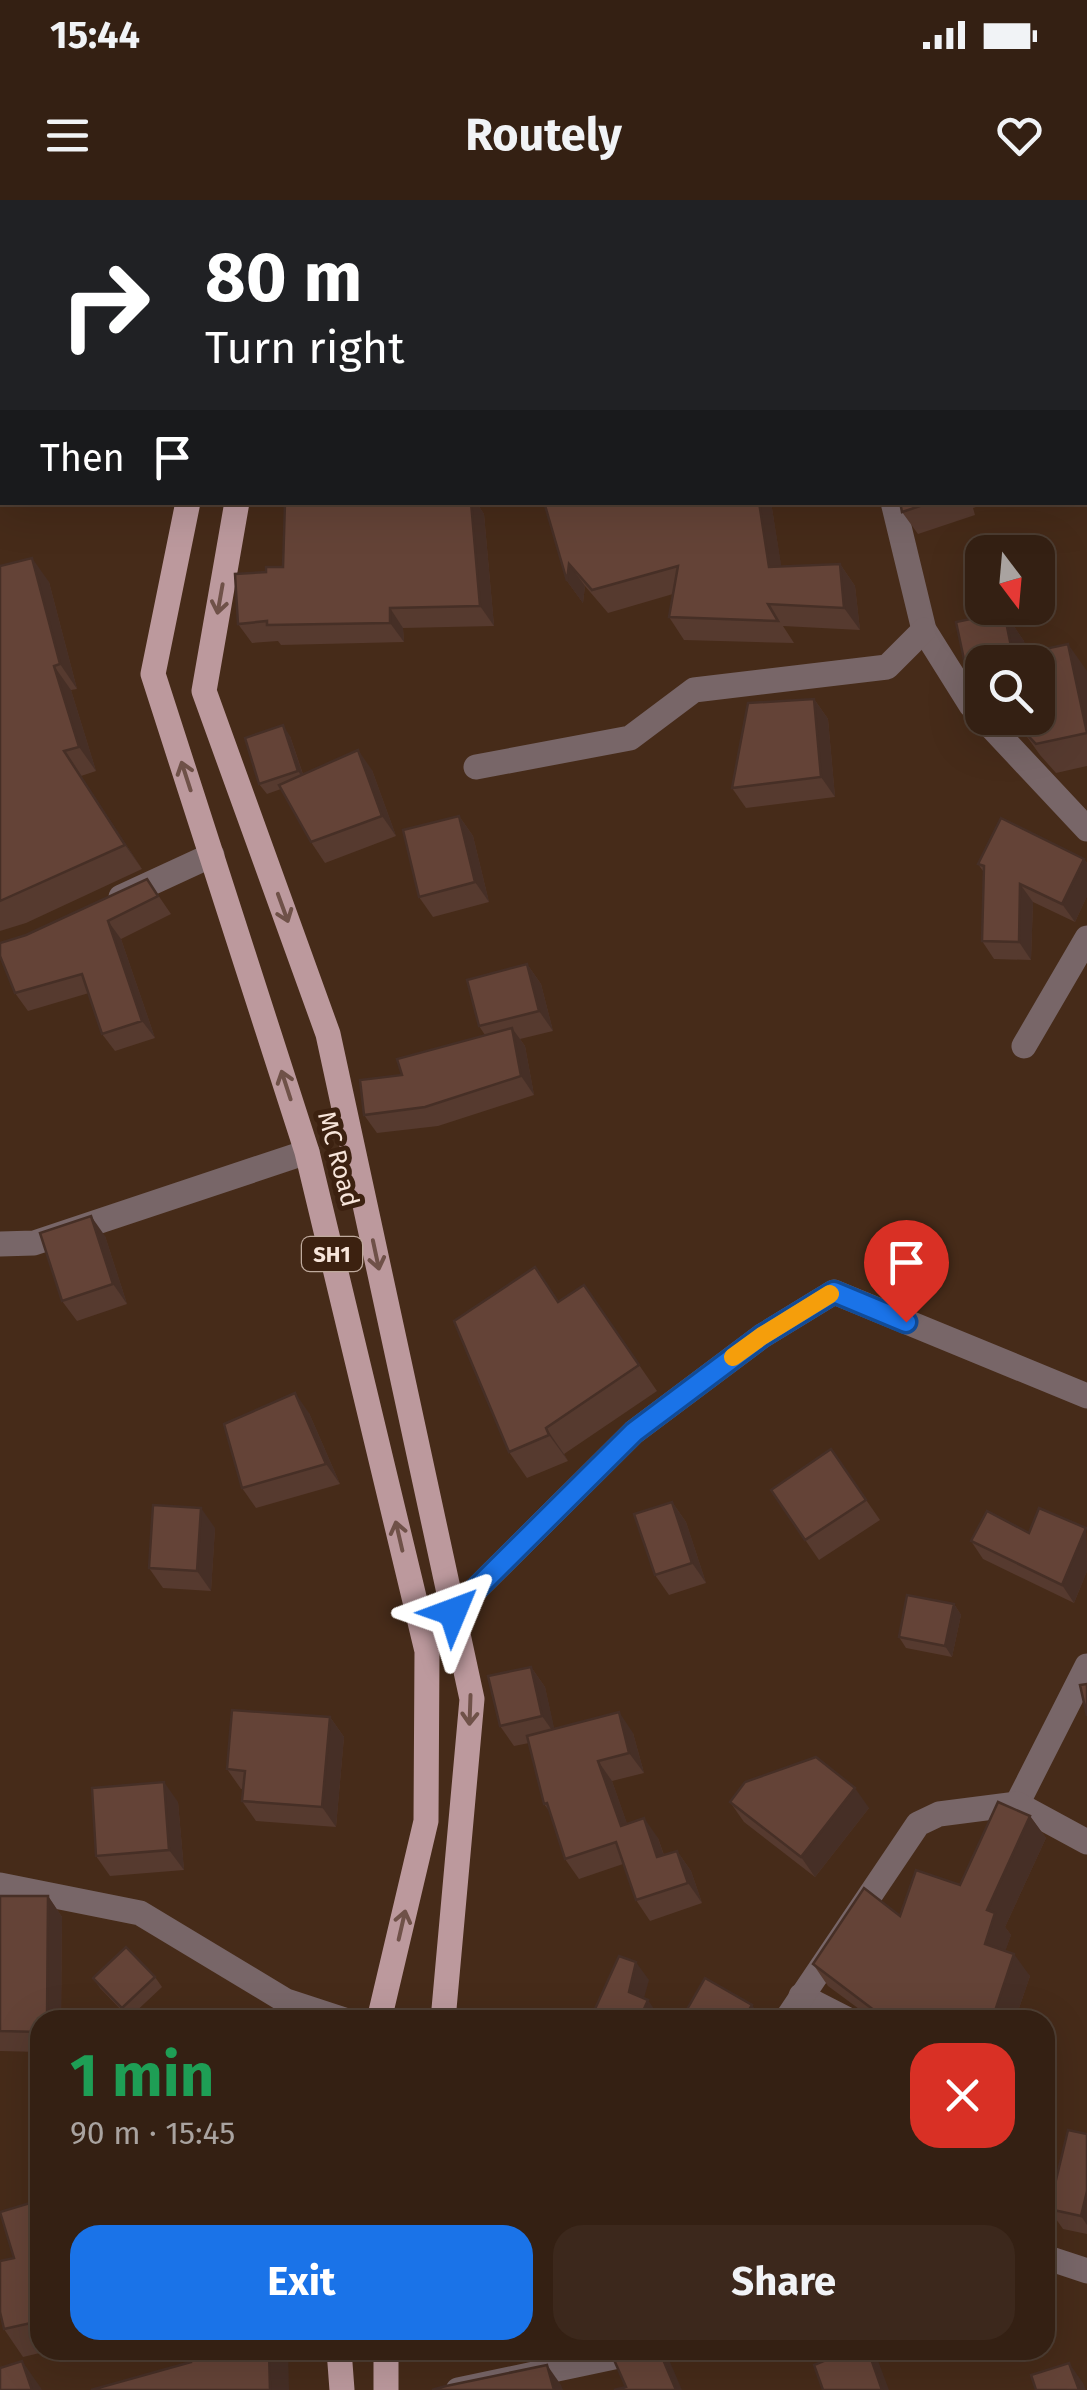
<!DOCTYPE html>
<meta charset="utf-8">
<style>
body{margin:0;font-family:"Fira Sans",sans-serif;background:#3c281c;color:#f1f3f6;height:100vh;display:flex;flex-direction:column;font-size:38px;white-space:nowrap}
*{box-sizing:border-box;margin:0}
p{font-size:32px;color:#a9a3a0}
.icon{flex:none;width:55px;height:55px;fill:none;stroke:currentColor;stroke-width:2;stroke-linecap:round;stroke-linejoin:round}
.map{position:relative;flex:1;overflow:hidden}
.panel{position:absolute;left:30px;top:1810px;width:1025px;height:350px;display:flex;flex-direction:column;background:#342013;border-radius:30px;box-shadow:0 10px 40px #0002,0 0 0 2px #4e3e33}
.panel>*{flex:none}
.banner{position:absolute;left:0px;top:0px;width:1088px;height:305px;box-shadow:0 10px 40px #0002,0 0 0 2px #4e3e33;background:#202124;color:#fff;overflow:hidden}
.needle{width:65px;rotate:164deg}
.fabs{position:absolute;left:965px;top:335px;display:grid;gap:20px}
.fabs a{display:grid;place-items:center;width:90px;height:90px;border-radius:20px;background:#342013;box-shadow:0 10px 40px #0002,0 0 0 2px #4e3e33;font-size:50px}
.pin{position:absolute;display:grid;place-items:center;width:85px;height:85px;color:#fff;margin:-102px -42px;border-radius:50% 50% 50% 0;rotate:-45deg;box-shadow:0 0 10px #0007}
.pin .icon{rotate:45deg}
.me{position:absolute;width:110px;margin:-55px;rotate:46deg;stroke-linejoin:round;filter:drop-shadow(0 0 8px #0008)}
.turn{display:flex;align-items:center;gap:35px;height:210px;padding:0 40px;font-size:45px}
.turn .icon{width:130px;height:130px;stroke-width:2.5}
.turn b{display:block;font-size:70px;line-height:85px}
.then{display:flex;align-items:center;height:95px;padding:0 40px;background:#0003;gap:20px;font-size:38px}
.round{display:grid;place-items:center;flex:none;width:105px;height:105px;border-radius:30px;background:#3c281c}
.headline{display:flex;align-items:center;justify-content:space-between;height:170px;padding:0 40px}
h1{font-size:60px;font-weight:700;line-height:75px;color:#1e9e55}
.cta{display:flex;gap:20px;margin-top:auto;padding:20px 40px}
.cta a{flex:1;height:115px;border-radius:30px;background:#1a73e8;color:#fff;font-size:40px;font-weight:700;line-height:115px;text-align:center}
.cta a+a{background:#3c281c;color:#f1f3f6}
.status{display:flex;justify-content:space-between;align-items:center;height:70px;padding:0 50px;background:#342013;direction:ltr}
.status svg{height:28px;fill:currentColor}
header{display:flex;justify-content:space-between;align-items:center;height:130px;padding:0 40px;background:#342013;font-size:45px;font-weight:700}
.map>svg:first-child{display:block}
</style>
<div class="status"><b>15:44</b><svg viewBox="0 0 49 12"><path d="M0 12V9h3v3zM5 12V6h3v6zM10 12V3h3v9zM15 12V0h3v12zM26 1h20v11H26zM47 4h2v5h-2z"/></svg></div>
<header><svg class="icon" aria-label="menu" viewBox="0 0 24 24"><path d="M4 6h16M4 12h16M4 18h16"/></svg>Routely<svg class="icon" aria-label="heart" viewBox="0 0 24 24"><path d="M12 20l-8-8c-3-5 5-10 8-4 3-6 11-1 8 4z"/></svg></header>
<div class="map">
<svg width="1087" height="2190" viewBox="0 0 1087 2190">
<rect width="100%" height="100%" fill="#462b19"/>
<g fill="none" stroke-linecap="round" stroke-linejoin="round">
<!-- street -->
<g stroke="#786668" stroke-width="25">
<polyline points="850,2 850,0"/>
<polyline points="893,302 924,430 971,505 982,517"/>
<polyline points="983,518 1087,629"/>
<polyline points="476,567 630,538 694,490 887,467 924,430"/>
<polyline points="121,697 212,655"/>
<polyline points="1024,846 1087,738"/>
<polyline points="0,1044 34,1043 307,952"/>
<polyline points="453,1412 634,1232 762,1136 834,1092 1087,1196"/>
<polyline points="1017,1604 1087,1466"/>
<polyline points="0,1685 140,1713 286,1801 344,1820"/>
<polyline points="801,1796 848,1820"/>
<polyline points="786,1820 918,1624 939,1614 1017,1604 1087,1642"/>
<polyline points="1045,2057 1087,2071"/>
<polyline points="458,2190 647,2150"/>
</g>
<!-- primary -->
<g stroke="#bc999d" stroke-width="25">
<polyline points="257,2 258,0"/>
<polyline points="313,2 314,0"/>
<polyline points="188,302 153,474 307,952 427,1451 426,1621 379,1820"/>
<polyline points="237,302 204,491 328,834 472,1499 443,1820"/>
<polyline points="339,2150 342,2190"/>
<polyline points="386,2150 386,2190"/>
</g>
</g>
<!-- wall -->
<g fill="#563a2f">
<polygon points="0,0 183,0 183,2 2,2 2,87 0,84"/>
<polygon points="619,0 798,0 799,2 620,2"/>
<polygon points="1087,0 1087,83 1085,83 1085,2"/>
<polygon points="285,302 476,302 484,314 494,426 403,428 404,442 281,445 278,441 252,443 238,424 266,372 283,367"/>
<polygon points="544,302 771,302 781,366 840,364 855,386 860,430 783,426 794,443 684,440 669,417 673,394 608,413 585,386 583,403 567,381"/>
<polygon points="900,302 991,302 973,308 975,315 918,334 902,312"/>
<polygon points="0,366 49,382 77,489 71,490 96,571 81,576 142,669 26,723 0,731"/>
<polygon points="1004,412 1024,441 1026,453 1087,471 1087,566 1056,573 1040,555 1020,527 1038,462 982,462 982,492 966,469"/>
<polygon points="814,499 828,519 835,597 746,608 732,588"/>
<polygon points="290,536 303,574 372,570 396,636 325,663 311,642 281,589 267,594 259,584"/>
<polygon points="459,616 473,636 489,702 433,717 419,697"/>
<polygon points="1084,659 1087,663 1087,696 1075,722 1033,702 1031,760 994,759 982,741 983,671 978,664"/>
<polygon points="147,679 171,714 121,739 155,838 115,851 102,834 89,793 28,811 15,793 26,735"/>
<polygon points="527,764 541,784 553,831 520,839 525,846 534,895 438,926 377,933 364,915 402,875 485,835 479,826"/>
<polygon points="105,1036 127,1104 77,1121 62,1101"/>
<polygon points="584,1085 657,1191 564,1254 568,1261 527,1278 509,1252 559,1101"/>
<polygon points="309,1213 340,1284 256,1308 242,1288"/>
<polygon points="831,1249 880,1320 819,1360 771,1290"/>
<polygon points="672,1302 686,1322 706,1383 669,1395 655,1375"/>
<polygon points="215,1328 211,1391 163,1388 149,1368"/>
<polygon points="1086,1328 1087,1371 1074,1403 983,1359 971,1341 1029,1333"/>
<polygon points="954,1404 961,1415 952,1457 906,1448 899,1437"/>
<polygon points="531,1467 545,1487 554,1529 633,1533 644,1573 612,1581 627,1624 658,1638 664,1655 677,1651 691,1671 702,1703 650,1721 636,1700 623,1664 579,1679 565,1659 550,1612 544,1604 529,1543 514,1546 500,1526"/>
<polygon points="330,1517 344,1537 336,1627 256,1621 242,1601 243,1589 241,1589 227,1569"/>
<polygon points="178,1602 184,1670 110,1676 96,1656"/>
<polygon points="730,1602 869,1608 815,1677 744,1622"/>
<polygon points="1030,1616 1046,1638 1005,1727 1011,1735 1005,1751 1030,1776 1015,1820 874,1820 828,1786 813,1764 960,1685"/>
<polygon points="0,1696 48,1696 62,1717 61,1820 40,1820 40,1852 0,1851"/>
<polygon points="155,1777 162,1787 129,1818 100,1788 93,1778"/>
<polygon points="1087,1934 1087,2034 1063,2029 1049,2009"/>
<polygon points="40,2000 40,2150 52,2150 23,2157 4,2129 14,2058"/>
<polygon points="944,2150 1033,2150 1033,2155 951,2161"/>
</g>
<!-- shaded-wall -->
<g fill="#462f26">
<rect x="168" y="0" width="15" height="2"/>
<polygon points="471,302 476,302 484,314 494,426 480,406"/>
<polygon points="759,302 771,302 785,389 769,367"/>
<polygon points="32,358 49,382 77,489 60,464"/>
<polygon points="569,364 585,386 583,403 567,381"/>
<polygon points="840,364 855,386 860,430 844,408"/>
<polygon points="390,408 403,428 404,442 390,423"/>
<polygon points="1004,412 1024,441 1028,462 1013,456"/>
<polygon points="1068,444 1087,471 1087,529"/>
<polygon points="54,466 71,490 96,571 79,547"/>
<polygon points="814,499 828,519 835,597 821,577"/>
<polygon points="283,525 290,536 305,581 298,571"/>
<polygon points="358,550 372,570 396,636 382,616"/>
<polygon points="64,551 81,576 142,669 125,645"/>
<polygon points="459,616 473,636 489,702 475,682"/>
<polygon points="1084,659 1087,663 1087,696 1075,722 1062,704"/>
<polygon points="1020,684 1033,702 1031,760 1019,742"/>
<polygon points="108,721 121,739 155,838 142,821"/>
<polygon points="527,764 541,784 553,831 539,811"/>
<polygon points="512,828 525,846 534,895 521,876"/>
<polygon points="91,1016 105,1036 127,1104 113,1084"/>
<polygon points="295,1193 309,1213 340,1284 326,1264"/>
<polygon points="546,1228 564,1254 568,1261 549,1235"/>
<polygon points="672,1302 686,1322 706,1383 692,1363"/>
<polygon points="201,1308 215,1328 211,1391 197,1371"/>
<polygon points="1086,1328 1087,1371 1074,1403 1062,1385"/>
<polygon points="954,1404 961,1415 952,1457 945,1446"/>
<polygon points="531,1467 545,1487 556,1536 542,1516"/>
<polygon points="619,1512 633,1533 644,1573 629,1553"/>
<polygon points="330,1517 344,1537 336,1627 322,1607"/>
<polygon points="598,1561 612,1581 635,1646 621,1626"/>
<polygon points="164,1582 178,1602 184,1670 169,1650"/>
<polygon points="855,1588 869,1608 815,1677 801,1657"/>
<polygon points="1030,1616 1046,1638 1005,1727 1011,1735 1000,1766 985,1744 987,1710"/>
<polygon points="644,1618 658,1638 671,1677 657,1657"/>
<polygon points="677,1651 691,1671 702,1703 688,1683"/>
<polygon points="48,1696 62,1717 61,1820 47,1820"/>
<polygon points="1014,1754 1030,1776 1015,1820 992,1820"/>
<polygon points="636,1762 649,1780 641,1809 629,1792"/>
<polygon points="648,1800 660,1818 660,1820 639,1820"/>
<polygon points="752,1805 763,1820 743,1820"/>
<polygon points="1087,1991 1087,2025 1081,2016"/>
<polygon points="269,2150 288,2150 289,2190 270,2190"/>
<polygon points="659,2150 663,2150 667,2155 682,2190 676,2190"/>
<polygon points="868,2150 874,2150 889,2190 882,2190"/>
<polygon points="22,2161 41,2188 42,2190 32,2190"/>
<polygon points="1069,2163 1083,2183 1086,2190 1079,2190"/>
<polygon points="547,2165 561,2185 563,2190 554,2190"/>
</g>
<!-- building -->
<g fill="#644337" stroke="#462f26" stroke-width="2.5">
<polygon points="0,0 168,0 168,2 2,2 2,20 0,15"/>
<polygon points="619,0 718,0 710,2 620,2"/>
<polygon points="734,0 789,0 790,2 735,2"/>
<polygon points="897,0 1087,0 1087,62 1085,62 1085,2 897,2"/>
<polygon points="2,23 2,66 0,66 0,31"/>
<polygon points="1085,199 1087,199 1087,285 1085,286"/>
<polygon points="285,302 471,302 480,406 390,408 390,423 267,425 267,421 238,424 235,374 266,372 266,367 283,367"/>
<polygon points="544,302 759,302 769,367 840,364 844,408 768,404 778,421 669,417 678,366 592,390 569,364 567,381"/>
<polygon points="900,302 932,302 902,312"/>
<polygon points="32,358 60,464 54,466 79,547 64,551 125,645 0,701 0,366"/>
<polygon points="1004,412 1013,456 1068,444 1087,533 1036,544 1020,527 1018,518 1038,518 1038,462 982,462 982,474 972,476 966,469 956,422"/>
<polygon points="814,499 821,577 732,588 748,503"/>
<polygon points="283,525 298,571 259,584 245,538"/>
<polygon points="358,550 382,616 311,642 279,585"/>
<polygon points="459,616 475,682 419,697 403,630"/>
<polygon points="1001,618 1084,659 1062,704 1020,684 1019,742 982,741 984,666 978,664"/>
<polygon points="147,679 158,696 108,721 142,821 102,834 82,774 15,793 0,756 0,743 26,735"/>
<polygon points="527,764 539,811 479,826 467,780"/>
<polygon points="512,828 521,876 425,907 364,915 360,880 402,875 397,859"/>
<polygon points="91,1016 113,1084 62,1101 40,1033"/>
<polygon points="535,1067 558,1102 584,1085 639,1165 546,1228 549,1235 509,1252 454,1121"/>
<polygon points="295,1193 326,1264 242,1288 224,1224"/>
<polygon points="831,1249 866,1300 805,1340 771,1290"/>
<polygon points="672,1302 692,1363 655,1375 634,1314"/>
<polygon points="153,1305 201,1308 197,1371 149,1368"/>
<polygon points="1039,1308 1086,1328 1062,1385 971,1341 987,1311 1029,1333"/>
<polygon points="907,1395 954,1404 945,1446 899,1437"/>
<polygon points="531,1467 542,1516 500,1526 488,1476"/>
<polygon points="1087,1484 1087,1516 1080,1485"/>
<polygon points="232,1510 330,1517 322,1607 242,1601 245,1571 227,1569"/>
<polygon points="619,1512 629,1553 598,1561 621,1626 644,1618 657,1657 677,1651 688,1683 636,1700 616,1642 565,1659 547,1603 544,1604 527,1536"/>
<polygon points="816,1557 855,1588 801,1657 730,1602 745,1582"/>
<polygon points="164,1582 169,1650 96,1656 92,1588"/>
<polygon points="998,1602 1030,1616 987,1710 995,1713 985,1744 1014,1754 992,1820 887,1820 813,1764 864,1688 900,1716 916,1670 960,1685"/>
<polygon points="0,1696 48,1696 47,1820 40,1820 40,1832 0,1831"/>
<polygon points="126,1747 155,1777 122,1808 93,1778"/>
<polygon points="619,1756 636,1762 629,1792 648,1800 639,1820 590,1820"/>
<polygon points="705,1778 752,1805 743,1820 681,1820"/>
<polygon points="1068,1930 1087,1934 1087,1991 1081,2016 1049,2009"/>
<polygon points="40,2000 40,2121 4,2129 0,2112 0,2061 14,2058 0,2012"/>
<polygon points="190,2150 269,2150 270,2190 91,2190 191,2162"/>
<polygon points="621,2150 659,2150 676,2190 614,2190 626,2187 611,2153"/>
<polygon points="824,2150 868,2150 882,2190 823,2190 814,2165 824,2161"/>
<polygon points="22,2161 32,2190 0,2190 0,2168"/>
<polygon points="1069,2163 1079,2190 1036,2190 1031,2175"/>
<polygon points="547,2165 554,2190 432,2190 446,2186"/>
</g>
<!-- one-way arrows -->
<defs><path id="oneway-shaft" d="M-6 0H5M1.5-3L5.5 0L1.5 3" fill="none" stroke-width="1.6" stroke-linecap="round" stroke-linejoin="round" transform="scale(2.5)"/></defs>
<g stroke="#6f5148">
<use href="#oneway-shaft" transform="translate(220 399) rotate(100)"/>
<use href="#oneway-shaft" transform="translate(186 576) rotate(-108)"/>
<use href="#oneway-shaft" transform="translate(283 708) rotate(70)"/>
<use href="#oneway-shaft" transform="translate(286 885) rotate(-108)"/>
<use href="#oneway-shaft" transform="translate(376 1055) rotate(78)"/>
<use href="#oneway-shaft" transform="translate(399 1336) rotate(-103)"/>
<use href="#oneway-shaft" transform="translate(470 1510) rotate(92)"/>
<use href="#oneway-shaft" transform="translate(402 1725) rotate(-77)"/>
</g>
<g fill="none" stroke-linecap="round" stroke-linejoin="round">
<defs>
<polyline id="route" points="453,1412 634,1232 762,1136 834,1092 906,1122"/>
</defs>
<!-- route casing -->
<use href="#route" stroke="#114b97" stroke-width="25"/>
<!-- route -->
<use href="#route" stroke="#1a73e8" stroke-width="18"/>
<!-- slow -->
<polyline stroke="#f59e0b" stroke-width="18" points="733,1157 762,1136 830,1094"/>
</g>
<g text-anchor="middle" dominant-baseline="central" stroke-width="10" stroke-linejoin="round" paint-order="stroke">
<!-- shield labels -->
<rect fill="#3c2110" stroke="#bfaa9d" stroke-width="2.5" x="302" y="1037" width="60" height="34" rx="8"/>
<g font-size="22" font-weight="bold" fill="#f7e5da">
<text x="332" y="1054">SH1</text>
</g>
<!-- street labels -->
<g font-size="25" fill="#f7e5da" stroke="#3c2110">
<text transform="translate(338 959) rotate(75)">MC Road</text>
</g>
</g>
</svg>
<div class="fabs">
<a><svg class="needle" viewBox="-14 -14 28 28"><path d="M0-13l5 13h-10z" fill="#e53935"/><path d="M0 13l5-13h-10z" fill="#a9a3a0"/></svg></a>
<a><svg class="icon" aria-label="search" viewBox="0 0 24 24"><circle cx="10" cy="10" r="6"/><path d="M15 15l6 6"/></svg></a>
</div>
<div class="pin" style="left:906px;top:1122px;background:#d93025"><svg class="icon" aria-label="arrive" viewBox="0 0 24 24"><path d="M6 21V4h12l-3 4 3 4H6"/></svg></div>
<svg class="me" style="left:453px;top:1412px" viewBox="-20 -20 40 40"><path d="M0-17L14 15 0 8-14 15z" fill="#1a73e8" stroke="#fff" stroke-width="4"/></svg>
<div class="banner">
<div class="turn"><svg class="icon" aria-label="right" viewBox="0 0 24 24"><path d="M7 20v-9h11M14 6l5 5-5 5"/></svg><div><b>80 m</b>Turn right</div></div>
<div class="then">Then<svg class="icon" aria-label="arrive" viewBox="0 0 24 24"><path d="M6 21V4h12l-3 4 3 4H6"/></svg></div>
</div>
<section class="panel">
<div class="headline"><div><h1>1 min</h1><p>90 m · 15:45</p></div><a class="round" style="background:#d93025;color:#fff"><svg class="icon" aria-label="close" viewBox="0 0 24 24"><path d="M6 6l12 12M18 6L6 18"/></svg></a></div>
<div class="cta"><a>Exit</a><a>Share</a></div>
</section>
</div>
